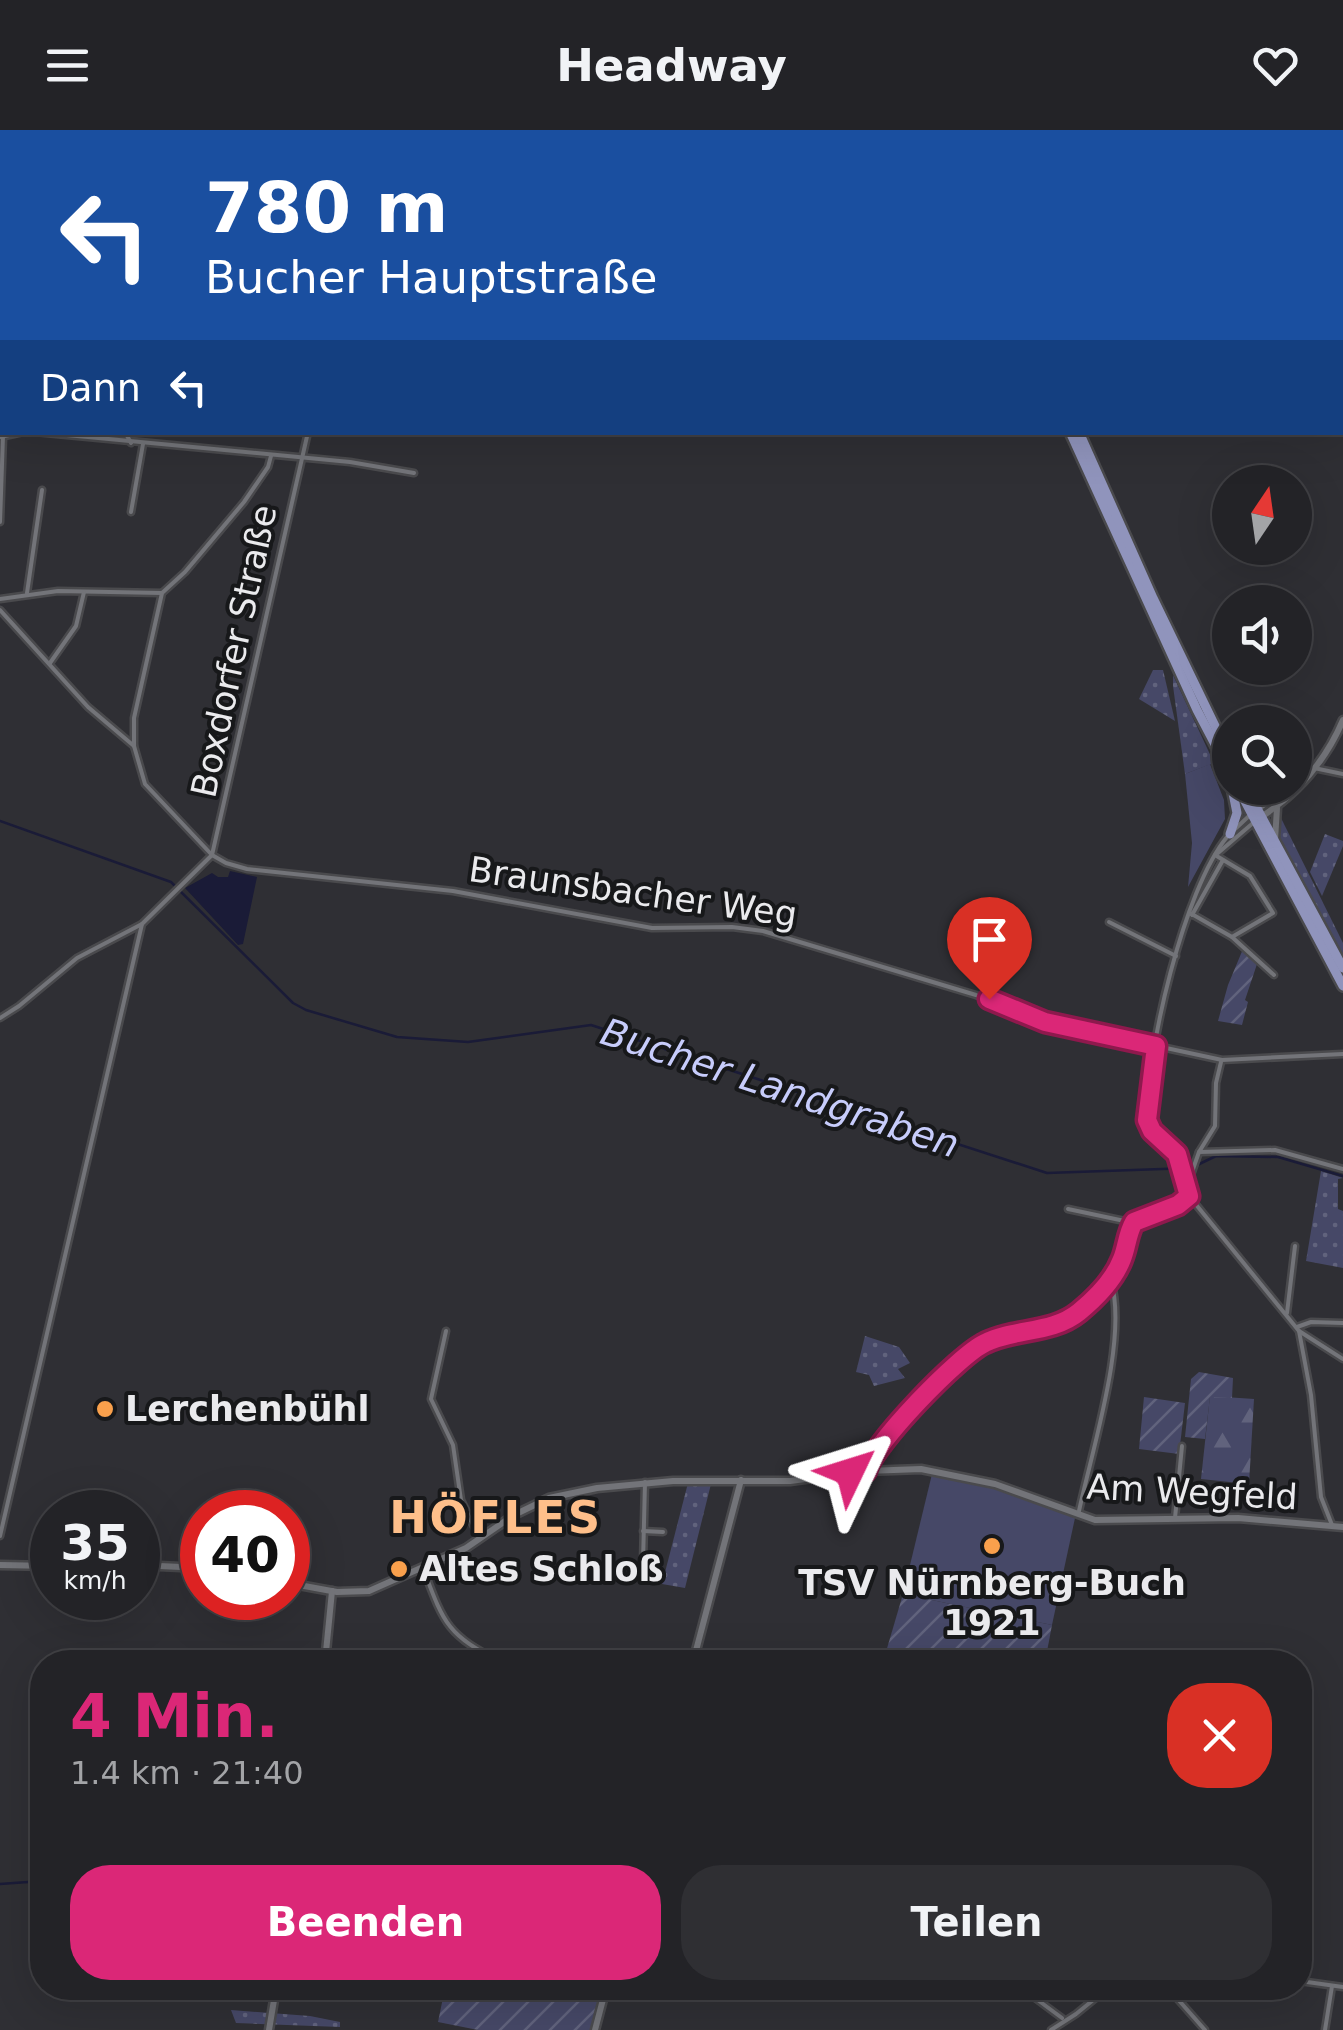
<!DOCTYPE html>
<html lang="de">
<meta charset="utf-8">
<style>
body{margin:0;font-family:"DejaVu Sans",sans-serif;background:#2f2f33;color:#f1f3f6;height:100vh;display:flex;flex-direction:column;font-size:38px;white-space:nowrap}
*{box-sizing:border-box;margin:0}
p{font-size:32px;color:#a3a4a7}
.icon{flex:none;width:55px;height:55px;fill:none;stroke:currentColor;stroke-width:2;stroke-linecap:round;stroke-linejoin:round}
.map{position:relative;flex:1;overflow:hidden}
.details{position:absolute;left:30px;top:1520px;width:1282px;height:350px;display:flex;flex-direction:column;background:#232327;border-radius:40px;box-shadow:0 10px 40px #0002,0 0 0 2px #404044}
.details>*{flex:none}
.top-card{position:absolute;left:0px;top:0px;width:1345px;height:305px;box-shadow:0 10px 40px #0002,0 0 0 2px #404044;background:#1a4fa0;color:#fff;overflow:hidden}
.needle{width:65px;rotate:13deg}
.fabs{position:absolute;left:1212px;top:335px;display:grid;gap:20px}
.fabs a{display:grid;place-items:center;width:100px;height:100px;border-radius:50%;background:#232327;box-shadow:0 10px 40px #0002,0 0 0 2px #404044;font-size:50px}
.speed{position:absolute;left:30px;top:1360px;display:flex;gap:20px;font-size:50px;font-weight:700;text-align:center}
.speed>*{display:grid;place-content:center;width:130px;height:130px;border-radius:50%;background:#232327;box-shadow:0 10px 40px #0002,0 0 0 2px #404044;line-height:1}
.speed small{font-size:25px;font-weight:400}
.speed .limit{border:15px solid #d22;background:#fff;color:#111}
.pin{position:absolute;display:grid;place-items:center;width:85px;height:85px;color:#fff;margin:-102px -42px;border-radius:50% 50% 50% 0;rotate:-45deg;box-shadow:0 0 10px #0007}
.pin .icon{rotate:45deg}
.me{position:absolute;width:110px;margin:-55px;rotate:49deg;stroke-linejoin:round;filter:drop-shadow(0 0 8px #0008)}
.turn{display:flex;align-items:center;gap:35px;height:210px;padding:0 40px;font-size:45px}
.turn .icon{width:130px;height:130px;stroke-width:2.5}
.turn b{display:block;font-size:70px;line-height:85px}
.then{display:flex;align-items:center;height:95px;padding:0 40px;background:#0003;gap:20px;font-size:38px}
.round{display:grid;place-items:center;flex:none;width:105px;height:105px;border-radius:40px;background:#2f2f33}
.headline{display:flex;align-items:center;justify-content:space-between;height:170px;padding:0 40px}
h1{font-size:60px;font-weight:800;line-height:75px;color:#db2777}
.button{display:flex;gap:20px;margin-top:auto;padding:20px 40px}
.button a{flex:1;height:115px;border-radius:40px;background:#db2777;color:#fff;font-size:40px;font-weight:800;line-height:115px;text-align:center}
.button a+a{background:#2f2f33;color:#f1f3f6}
header{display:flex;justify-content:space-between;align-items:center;height:130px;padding:0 40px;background:#232327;font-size:45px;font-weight:800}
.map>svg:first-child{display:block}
</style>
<header><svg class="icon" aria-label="menu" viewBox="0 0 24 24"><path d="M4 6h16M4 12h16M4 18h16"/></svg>Headway<svg class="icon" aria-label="heart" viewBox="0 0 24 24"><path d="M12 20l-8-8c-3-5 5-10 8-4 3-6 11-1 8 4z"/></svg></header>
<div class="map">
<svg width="1343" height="1900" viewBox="0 0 1343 1900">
<defs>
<pattern id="grass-dots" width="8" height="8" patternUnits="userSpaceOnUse" patternTransform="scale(2.5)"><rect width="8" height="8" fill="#464867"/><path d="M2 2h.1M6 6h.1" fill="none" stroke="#61637d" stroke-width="1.8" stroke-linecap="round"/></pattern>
<pattern id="forest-firs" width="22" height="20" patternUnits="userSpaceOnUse" patternTransform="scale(2.5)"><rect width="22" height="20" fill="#464867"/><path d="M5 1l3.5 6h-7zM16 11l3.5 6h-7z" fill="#61637d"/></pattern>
<pattern id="garden-furrows" width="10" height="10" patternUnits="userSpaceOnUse" patternTransform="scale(2.5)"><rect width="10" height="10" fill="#464867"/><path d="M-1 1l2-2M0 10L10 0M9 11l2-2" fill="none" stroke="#61637d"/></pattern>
</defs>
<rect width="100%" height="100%" fill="#2f2f34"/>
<!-- grass -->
<g fill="url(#grass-dots)">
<polygon points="1153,540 1163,540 1175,591 1139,569"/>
<polygon points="1173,545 1214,633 1185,644 1173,556"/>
<polygon points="1280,686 1343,813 1343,834 1279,708 1276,700"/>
<polygon points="1325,704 1343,711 1343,716 1322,766 1310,742"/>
<polygon points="1321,1041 1343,1048 1338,1049 1338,1079 1343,1081 1343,1138 1306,1131"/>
<polygon points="865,1206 899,1217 910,1233 898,1239 905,1248 874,1256 869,1245 856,1242"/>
<polygon points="688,1353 711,1354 685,1458 662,1454"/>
<polygon points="231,1880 310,1886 340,1892 340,1897 236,1893"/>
</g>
<!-- forest -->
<polygon fill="url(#forest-firs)" points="1210,1266 1254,1269 1249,1354 1201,1349"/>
<!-- park -->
<g fill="#464867">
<polygon points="1210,634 1224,670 1225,689 1188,757 1192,713 1185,644"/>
<polygon points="932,1344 1007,1362 1075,1388 1052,1495 903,1464"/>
</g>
<!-- garden -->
<g fill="url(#garden-furrows)">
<polygon points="1243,819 1258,831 1245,870 1248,872 1242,895 1218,891 1228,855"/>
<polygon points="1199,1242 1233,1248 1232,1268 1210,1267 1205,1309 1185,1307 1191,1249"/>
<polygon points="1144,1267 1185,1273 1179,1324 1139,1319"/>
<polygon points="903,1464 1052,1495 1045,1532 883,1532"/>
<polygon points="445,1858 602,1858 590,1900 478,1900 438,1892"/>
</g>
<!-- water -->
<polygon fill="#1a1b37" points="230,741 257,747 243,814 238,815 185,758 212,743 218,747 228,747"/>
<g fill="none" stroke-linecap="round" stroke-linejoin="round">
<!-- stream -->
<g stroke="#1a1b37" stroke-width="2.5">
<polyline points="0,691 171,752 293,873 306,880 397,907 468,912 591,895 1047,1043 1191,1038 1216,1026 1278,1027 1343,1046"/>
<polyline points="0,1754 42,1751"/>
</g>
<defs>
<g id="minor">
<polyline points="1135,0 1138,2"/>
<polyline points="51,2 52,0"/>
<polyline points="379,2 380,0"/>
<polyline points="0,116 2,118"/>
<polyline points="1342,154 1343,155"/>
<polyline points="0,158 2,149"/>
<polyline points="35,302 350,332 414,343"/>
<polyline points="125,302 131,313"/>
<polyline points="0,307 23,302"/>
<polyline points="271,326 268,337 244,372 185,442 162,463 134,588 134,616 145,654 212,725 226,733 247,739 453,761 652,798 732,797 763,801 976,865 1045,892 1222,930 1343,924"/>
<polyline points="131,382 143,314"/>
<polyline points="0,392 3,306"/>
<polyline points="27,463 42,360"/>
<polyline points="0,469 58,461 162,463"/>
<polyline points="0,480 88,577 134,616"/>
<polyline points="50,533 76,496 84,462"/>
<polyline points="1314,638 1343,644"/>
<polyline points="1234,700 1249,686"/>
<path d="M1227 707C1184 759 1146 922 1147 990L1152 1001 1177 1024 1189 1066 1299 1201 1311 1265 1321 1367 1332 1395"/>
<polyline points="1218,723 1253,693"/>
<polyline points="1215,725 1250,746 1273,783 1232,807"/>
<polyline points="1190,783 1232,807 1274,845"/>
<polyline points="1192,785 1223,730"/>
<polyline points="1109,792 1176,826"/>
<polyline points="0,888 19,876 77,828 142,794 212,725 308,302"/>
<polyline points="1199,1022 1275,1020 1343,1039"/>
<polyline points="1186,1059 1199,1022 1215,996 1216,953 1221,932"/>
<polyline points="1068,1079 1134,1093"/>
<polyline points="1287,1183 1295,1116"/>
<polyline points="1297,1197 1311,1192 1343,1193"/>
<polyline points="446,1201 431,1269 453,1315 461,1370 480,1409"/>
<polyline points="1299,1201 1343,1229"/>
<path d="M866 1340C874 1313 958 1225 985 1212 1015 1198 1052 1204 1079 1182 1096 1167 1115 1150 1122 1129 1127 1117 1127 1104 1134 1093L1178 1075 1189 1066"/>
<polyline points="645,1352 643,1433 650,1434"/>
<path d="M1079 1381C1092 1320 1128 1208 1111 1151"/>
<polyline points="1175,1388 1182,1316"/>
<polyline points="643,1401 663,1402"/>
<polyline points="0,1406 142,794"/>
<path d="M423 1438C444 1494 447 1505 501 1532"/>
<polyline points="1300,1851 1343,1857"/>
<polyline points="1006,1858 1031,1865 1062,1888"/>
<polyline points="1168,1858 1205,1900"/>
<polyline points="1051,1900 1076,1884 1108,1858"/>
<polyline points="1325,1900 1332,1856"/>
</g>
<g id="tertiary">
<polyline points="1295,652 1309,641"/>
<polyline points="1256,680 1287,658"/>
<path d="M1261 687C1298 663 1326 630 1343 590"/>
<polyline points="1275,710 1277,678"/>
<polyline points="0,1435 52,1436"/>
<polyline points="138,1435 202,1438"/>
<polyline points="288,1453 337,1462 369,1461 466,1418 514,1385 549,1368 597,1358 673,1351 790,1351 866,1341 921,1339 995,1354 1095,1390 1238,1388 1343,1397"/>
<polyline points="325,1532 332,1461"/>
<polyline points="693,1532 741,1350"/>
<polyline points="269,1900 276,1858"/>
<polyline points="595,1900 606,1858"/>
</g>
<g id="primary">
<polyline points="968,0 968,2"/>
<polyline points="976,0 977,2"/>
<polyline points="1070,302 1197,580 1230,643"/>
<polyline points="1079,302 1153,468 1230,627"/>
<polyline points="1238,658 1343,856"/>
<polyline points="1246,658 1343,838"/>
<polyline points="1230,704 1237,683 1232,658"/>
</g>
</defs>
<!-- minor casing -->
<use href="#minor" stroke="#4a4a4d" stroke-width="9"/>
<!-- tertiary casing -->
<use href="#tertiary" stroke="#4a4a4d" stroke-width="11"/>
<!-- primary casing -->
<use href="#primary" stroke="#4a4a4d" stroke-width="14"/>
<!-- minor -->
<use href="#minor" stroke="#737479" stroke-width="4"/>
<!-- tertiary -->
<use href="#tertiary" stroke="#737479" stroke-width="6"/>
<!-- primary -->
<use href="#primary" stroke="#9094bc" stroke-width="9"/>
</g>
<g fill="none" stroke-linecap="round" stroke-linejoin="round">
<defs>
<path id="route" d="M850 1342 866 1341C872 1315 959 1225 985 1213 1015 1198 1052 1204 1079 1182 1096 1168 1114 1150 1122 1129 1127 1117 1127 1104 1134 1092L1178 1075 1189 1066 1177 1024 1152 1001 1147 990 1156 916 1045 892 989 869"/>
</defs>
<!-- route casing -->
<use href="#route" stroke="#8e194d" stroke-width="25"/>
<!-- route -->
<use href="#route" stroke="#db2777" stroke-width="18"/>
</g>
<!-- markers -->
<g fill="#f9a04c" stroke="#17181a" stroke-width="4">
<circle cx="105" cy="1279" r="10"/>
<circle cx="992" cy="1416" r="10"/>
<circle cx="399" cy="1439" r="10"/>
</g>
<g text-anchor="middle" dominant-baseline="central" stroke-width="8" stroke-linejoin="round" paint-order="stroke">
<!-- street labels -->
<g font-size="35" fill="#eaeaed" stroke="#17181a">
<text transform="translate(234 521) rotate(-78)">Boxdorfer Straße</text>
<text transform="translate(633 762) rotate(8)">Braunsbacher Weg</text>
<text transform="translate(1192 1362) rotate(3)">Am Wegfeld</text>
</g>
<!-- poi labels -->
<g font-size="35" font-weight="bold" fill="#eaeaed" stroke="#17181a" text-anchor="start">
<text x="125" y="1279">Lerchenbühl</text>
<text x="419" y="1439">Altes Schloß</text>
<text x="992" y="1453" text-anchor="middle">TSV Nürnberg-Buch<tspan x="992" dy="40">1921</tspan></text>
</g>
<!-- water labels -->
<g font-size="38" font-style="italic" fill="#c7ccfb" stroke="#17181a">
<text transform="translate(780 958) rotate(18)">Bucher Landgraben</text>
</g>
<!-- district labels -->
<g font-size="45" font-weight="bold" letter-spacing="2.5" fill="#febf8a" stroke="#17181a">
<text x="496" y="1387">HÖFLES</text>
</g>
</g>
</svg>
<div class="fabs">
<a><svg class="needle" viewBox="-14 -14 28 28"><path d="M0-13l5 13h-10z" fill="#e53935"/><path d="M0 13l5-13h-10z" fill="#a3a4a7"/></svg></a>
<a><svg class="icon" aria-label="sound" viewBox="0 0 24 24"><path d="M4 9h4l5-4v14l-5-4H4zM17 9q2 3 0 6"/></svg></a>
<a><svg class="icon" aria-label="search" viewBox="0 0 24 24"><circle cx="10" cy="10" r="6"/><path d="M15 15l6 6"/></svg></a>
</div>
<div class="speed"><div>35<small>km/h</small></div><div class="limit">40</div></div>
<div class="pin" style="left:989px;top:869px;background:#d93025"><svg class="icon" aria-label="arrive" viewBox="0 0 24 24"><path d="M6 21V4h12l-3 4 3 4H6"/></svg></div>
<svg class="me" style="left:850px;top:1342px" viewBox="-20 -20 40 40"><path d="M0-17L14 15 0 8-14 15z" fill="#db2777" stroke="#fff" stroke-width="4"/></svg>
<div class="top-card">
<div class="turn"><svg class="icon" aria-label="left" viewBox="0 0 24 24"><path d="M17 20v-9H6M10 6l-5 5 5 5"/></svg><div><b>780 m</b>Bucher Hauptstraße</div></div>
<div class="then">Dann<svg class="icon" aria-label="left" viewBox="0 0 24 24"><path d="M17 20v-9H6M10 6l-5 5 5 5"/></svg></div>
</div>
<section class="details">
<div class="headline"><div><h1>4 Min.</h1><p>1.4 km · 21:40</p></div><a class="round" style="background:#d93025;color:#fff"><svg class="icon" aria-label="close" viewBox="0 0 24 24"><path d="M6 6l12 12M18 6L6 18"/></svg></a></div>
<div class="button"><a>Beenden</a><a>Teilen</a></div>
</section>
</div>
